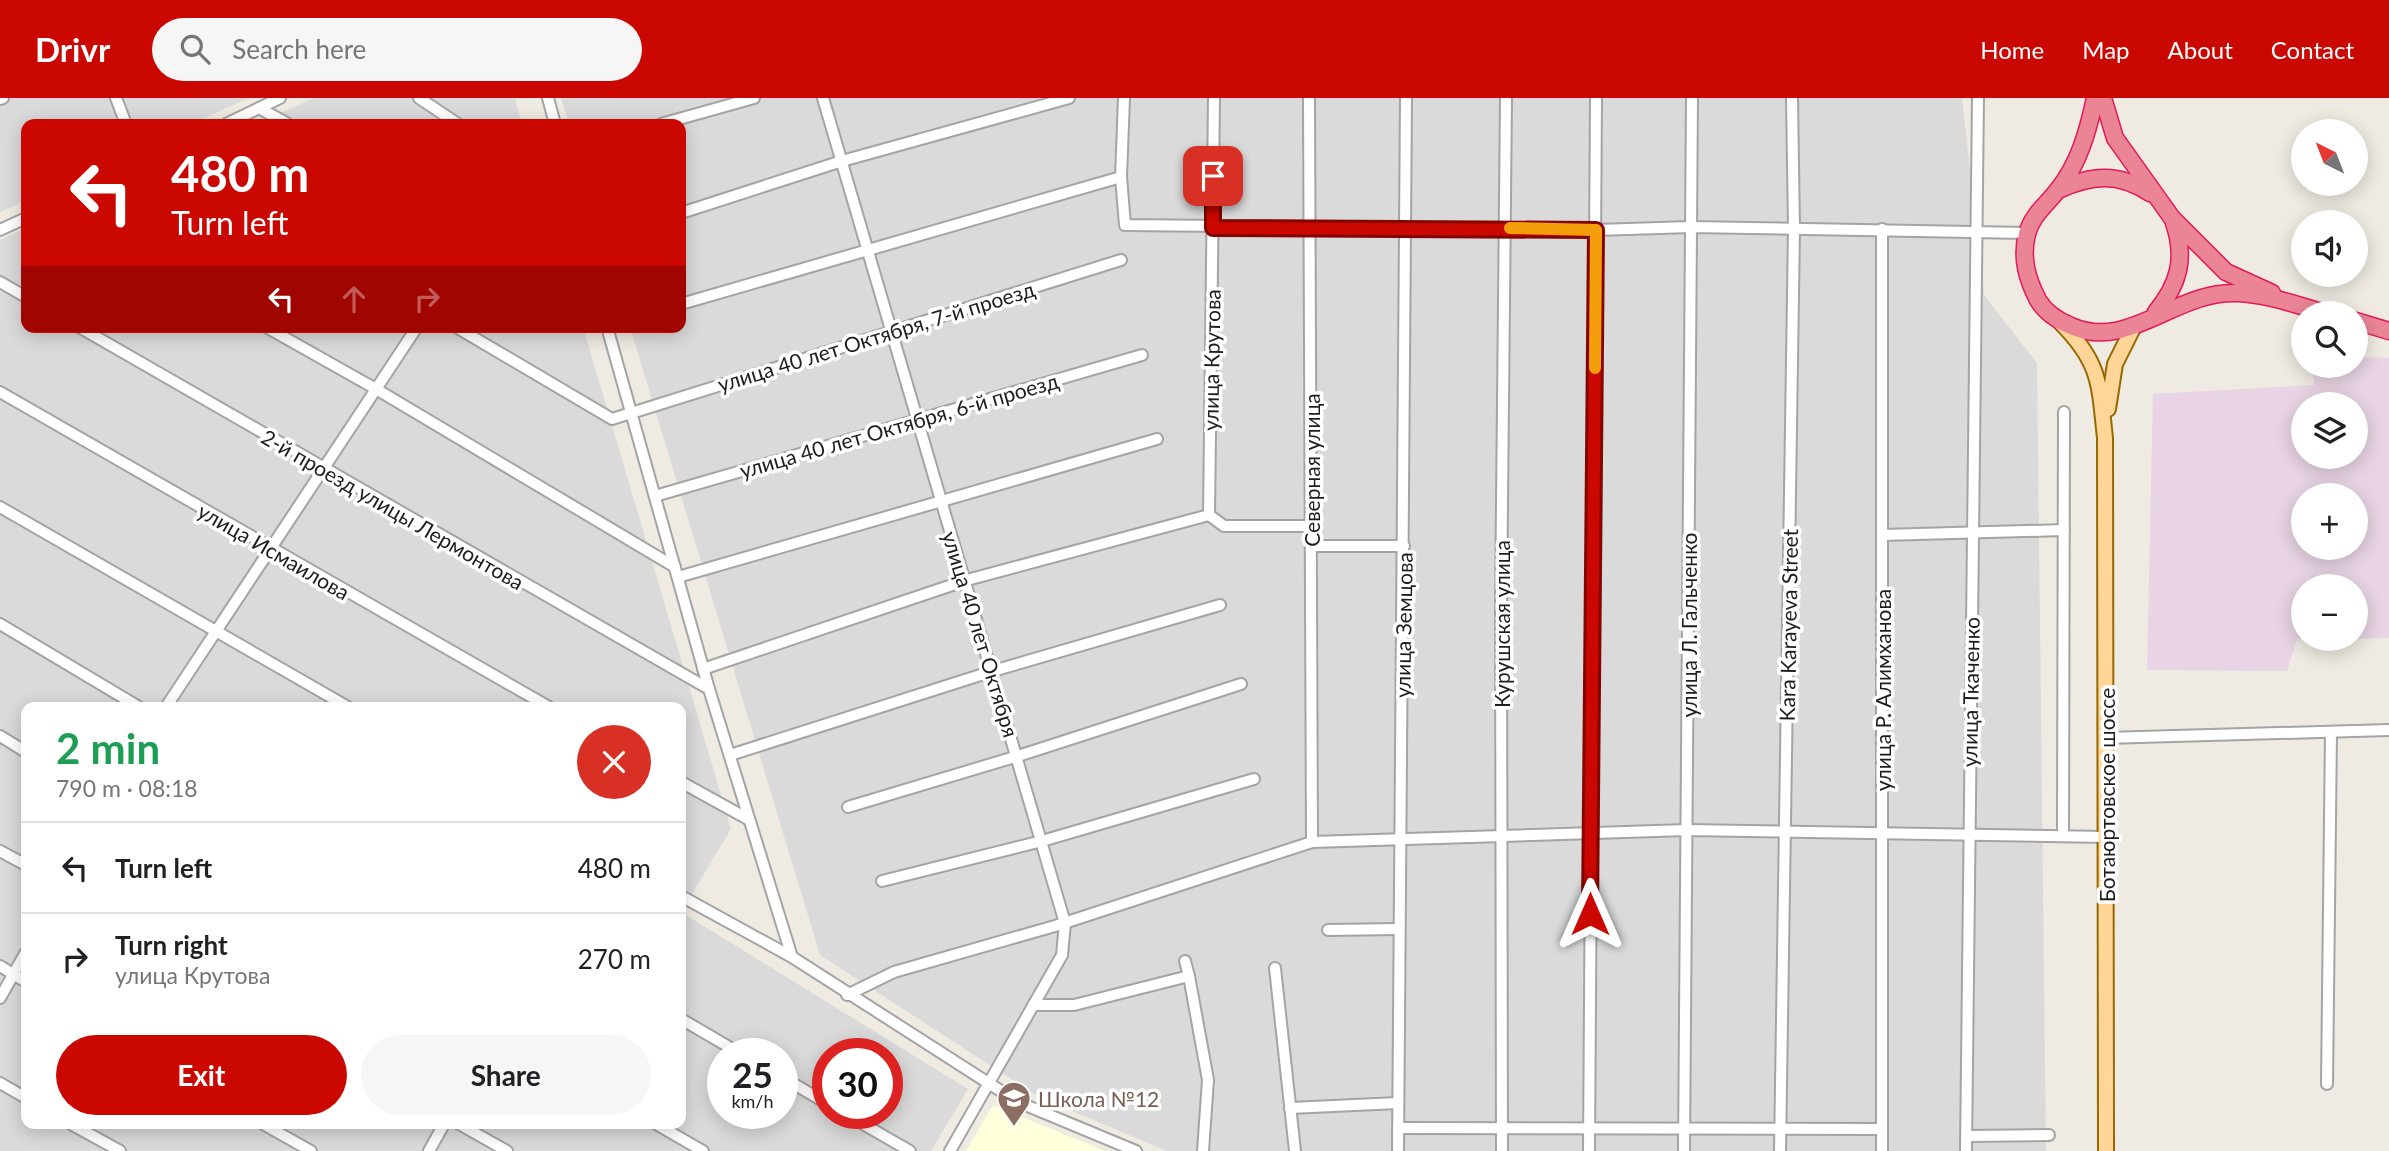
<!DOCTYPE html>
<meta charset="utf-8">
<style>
body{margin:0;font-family:Lato,sans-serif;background:#f6f6f6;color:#202124;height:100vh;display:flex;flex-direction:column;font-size:26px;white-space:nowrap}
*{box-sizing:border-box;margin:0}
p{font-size:23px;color:#757577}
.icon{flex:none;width:38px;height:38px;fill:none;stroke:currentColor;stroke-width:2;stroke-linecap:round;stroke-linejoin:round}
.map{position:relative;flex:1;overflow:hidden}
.panel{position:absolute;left:21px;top:604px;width:665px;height:427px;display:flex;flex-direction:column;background:#fff;border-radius:14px;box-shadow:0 4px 18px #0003}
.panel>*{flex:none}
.banner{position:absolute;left:21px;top:21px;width:665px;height:214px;border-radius:14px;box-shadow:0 4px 18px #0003;background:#ca0700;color:#fff;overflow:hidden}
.needle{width:46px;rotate:318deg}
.buttons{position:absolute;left:2291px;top:21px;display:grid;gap:14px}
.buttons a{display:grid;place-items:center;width:77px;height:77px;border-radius:50%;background:#fff;box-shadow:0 4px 18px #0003;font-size:35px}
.speed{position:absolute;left:707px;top:940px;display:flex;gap:14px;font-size:35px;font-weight:700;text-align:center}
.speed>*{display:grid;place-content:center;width:91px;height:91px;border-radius:50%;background:#fff;box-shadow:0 4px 18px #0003;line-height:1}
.speed small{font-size:18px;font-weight:400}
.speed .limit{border:10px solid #d22;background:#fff;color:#111}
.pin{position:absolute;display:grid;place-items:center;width:60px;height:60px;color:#fff;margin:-30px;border-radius:14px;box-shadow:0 4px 10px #0006}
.me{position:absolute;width:77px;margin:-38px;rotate:0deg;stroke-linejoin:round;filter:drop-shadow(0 0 5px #0008)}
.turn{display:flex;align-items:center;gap:24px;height:147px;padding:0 35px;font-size:32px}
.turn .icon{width:91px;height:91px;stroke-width:2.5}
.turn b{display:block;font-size:49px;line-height:60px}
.lanes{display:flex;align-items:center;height:66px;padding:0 35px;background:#0003;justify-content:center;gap:35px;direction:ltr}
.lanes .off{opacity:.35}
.round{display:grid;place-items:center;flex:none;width:74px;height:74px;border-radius:37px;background:#f6f6f6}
.overview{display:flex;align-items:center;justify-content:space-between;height:119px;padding:0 35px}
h1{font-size:42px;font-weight:700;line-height:52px;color:#1e9e55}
.cta{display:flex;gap:14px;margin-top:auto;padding:14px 35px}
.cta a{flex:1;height:80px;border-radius:42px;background:#ca0700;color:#fff;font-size:28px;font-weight:700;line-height:80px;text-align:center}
.cta a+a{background:#f6f6f6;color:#202124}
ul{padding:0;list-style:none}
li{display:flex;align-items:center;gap:21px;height:91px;padding:0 35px;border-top:2px solid #e0e0e0}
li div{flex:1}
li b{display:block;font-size:26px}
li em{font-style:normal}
header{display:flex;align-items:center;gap:42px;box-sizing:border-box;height:98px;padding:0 35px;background:#ca0700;color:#fff}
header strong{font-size:33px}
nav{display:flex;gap:38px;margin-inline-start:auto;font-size:24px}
.search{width:490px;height:63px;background:#f6f6f6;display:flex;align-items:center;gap:18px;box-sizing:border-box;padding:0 24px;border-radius:38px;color:#757577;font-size:26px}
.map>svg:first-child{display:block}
</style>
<header>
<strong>Drivr</strong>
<div class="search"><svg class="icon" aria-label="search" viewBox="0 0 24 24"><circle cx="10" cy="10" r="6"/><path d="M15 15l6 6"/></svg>Search here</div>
<nav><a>Home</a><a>Map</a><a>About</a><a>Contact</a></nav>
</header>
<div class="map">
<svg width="2389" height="1053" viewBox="0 0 2389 1053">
<rect width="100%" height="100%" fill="#efebe2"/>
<!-- residential -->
<g fill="#dbdada" fill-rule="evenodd">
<polygon points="0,0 249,0 191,26 26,26 26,102 0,114"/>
<polygon points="314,0 515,0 522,26 256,26"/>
<polygon points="561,0 1962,0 1984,197 2037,265 2046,1053 1167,1053 1039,999 820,857 630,229 681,229 681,26 569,26"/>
<path d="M26 130V229H583L731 731 681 814 968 991 931 1053H0V142ZM26 609H681V1026H26ZM723 956H782V1015H723ZM828 956H887V1015H828Z"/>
</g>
<!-- industrial -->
<path fill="#e8d4e4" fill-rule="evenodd" d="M2356 259 2389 260V540L2356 541V488H2303V541H2341H2297L2287 573 2147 572 2153 296 2314 287 2313 268H2356ZM2303 306H2356V359H2303ZM2356 397V450H2303V397Z"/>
<!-- education -->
<polygon fill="#feffdb" points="993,1007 1105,1053 966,1053"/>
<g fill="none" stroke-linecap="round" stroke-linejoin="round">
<defs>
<g id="minor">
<polyline points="116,0 126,26"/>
<polyline points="419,0 458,26"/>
<polyline points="548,0 555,26"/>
<polyline points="823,0 1065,825 1062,857 950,1053"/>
<polyline points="1124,0 1121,79 1125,127 1596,132 1691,129 2027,135"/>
<polyline points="1214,0 1209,417 1224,428 1311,428"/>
<polyline points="1309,0 1312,744"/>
<polyline points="0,1 3,0"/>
<polyline points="259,10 288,26"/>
<polyline points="226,26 280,0"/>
<polyline points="661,26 754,0"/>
<polyline points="681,115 842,63 1069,0"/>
<polyline points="0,132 26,120"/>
<polyline points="0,184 26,199"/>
<polyline points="681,206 1121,79"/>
<polyline points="79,229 709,591"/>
<polyline points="266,229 376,291 675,469"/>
<polyline points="456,229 612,321 1121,162"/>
<polyline points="607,229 709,591 792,859"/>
<polyline points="0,294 549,609"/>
<polyline points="655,398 1142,257"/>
<polyline points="0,409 348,609"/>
<polyline points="1882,437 2064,432"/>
<polyline points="1312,448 1404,448"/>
<polyline points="678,479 1157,341"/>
<polyline points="0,526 139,609"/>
<polyline points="703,571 967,482 1209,417"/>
<polyline points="166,609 417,229"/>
<polyline points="0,638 26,654"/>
<polyline points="2105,640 2389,632"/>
<polyline points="730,657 993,573 1220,507"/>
<polyline points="681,684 748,721"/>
<polyline points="848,709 1018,658 1241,586"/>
<polyline points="2063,738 2064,314"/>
<polyline points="0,753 26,767"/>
<polyline points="882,783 1042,743 1254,681"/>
<polyline points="681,798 792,859 1018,1004 1136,1053"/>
<polyline points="1328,832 1399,831"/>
<polyline points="0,868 26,884"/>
<polyline points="1275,870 1295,1053"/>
<polyline points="1189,878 1208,982 1203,1053"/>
<polyline points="847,897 894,874 1055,828 1312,744 1687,732 2106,739"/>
<polyline points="0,900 26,854"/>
<polyline points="1033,907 1074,907 1189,878 1185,863"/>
<polyline points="681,921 741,956"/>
<polyline points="782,979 828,1006"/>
<polyline points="0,985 26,1000"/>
<polyline points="2327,986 2331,634"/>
<polyline points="1290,1010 1398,1005"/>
<polyline points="844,1015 910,1053"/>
<polyline points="71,1026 120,1053"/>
<polyline points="263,1026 311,1053"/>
<polyline points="459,1026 507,1053"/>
<polyline points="656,1026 703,1053"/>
<polyline points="1398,1030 1882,1031"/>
<polyline points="1967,1038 2049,1037"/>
<polyline points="429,1053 444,1026"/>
<polyline points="1398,1053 1406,0"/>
<polyline points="1502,1053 1501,507 1506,0"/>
<polyline points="1589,1053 1596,0"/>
<polyline points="1684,1053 1692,0"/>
<polyline points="1780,1053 1794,131 1792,0"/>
<polyline points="1882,1053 1882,131"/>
<polyline points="1966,1053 1978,0"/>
</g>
<g id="major">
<path d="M2060 224C2101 265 2099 286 2105 340L2106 1053"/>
<polyline points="2108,311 2115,266 2133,230"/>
</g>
<g id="highway">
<path d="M2095 0C2088 33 2079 66 2057 93 2046 107 2032 117 2027 136 2021 160 2027 181 2038 202 2045 214 2059 223 2071 228 2129 254 2175 192 2238 195 2267 196 2299 208 2326 215"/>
<polyline points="2103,0 2115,40 2172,120 2226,174 2272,195"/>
<path d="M2058 92C2091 77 2118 74 2150 95"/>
<path d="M2156 214C2179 186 2186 160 2174 125"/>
<polyline points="2356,223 2389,233"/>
</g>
</defs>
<!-- minor casing -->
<use href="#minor" stroke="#a4a4a4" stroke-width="14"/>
<!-- major casing -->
<use href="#major" stroke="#966900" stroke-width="18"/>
<!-- highway casing -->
<use href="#highway" stroke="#e21a58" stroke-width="19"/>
<!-- minor -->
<use href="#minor" stroke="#fff" stroke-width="10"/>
<!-- major -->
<use href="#major" stroke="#ffd697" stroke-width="14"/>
<!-- highway -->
<use href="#highway" stroke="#eb8595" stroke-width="16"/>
</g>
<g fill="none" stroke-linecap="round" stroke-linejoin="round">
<defs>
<polyline id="route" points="1213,78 1213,130 1596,132 1590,816"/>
</defs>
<!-- route casing -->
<use href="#route" stroke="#830500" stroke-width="18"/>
<!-- route -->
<use href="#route" stroke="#ca0700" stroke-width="12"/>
<!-- slow -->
<polyline stroke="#f59e0b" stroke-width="12" points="1510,130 1596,132 1595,270"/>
</g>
<!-- icons -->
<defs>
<symbol id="school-pin" viewBox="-11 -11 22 30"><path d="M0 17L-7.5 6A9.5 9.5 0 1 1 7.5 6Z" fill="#8d6e63" stroke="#fff"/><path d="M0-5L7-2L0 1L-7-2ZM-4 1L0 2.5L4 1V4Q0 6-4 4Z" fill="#fff"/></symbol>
</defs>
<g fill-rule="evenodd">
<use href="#school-pin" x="995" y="981" width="38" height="52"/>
</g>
<g text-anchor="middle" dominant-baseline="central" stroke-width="7" stroke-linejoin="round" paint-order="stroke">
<!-- street labels -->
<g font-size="21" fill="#1d1d1d" stroke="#fff">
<text transform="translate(876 238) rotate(-17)">улица 40 лет Октября, 7-й проезд</text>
<text transform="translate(1211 262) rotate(-89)">улица Крутова</text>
<text transform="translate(899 327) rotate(-16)">улица 40 лет Октября, 6-й проезд</text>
<text transform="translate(1311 372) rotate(-90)">Северная улица</text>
<text transform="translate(393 411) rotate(30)">2-й проезд улицы Лермонтова</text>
<text transform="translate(274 453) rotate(30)">улица Исмаилова</text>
<text transform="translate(1501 526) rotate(-90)">Курушская улица</text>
<text transform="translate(1403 527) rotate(-89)">улица Земцова</text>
<text transform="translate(1688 527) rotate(-90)">улица Л. Гальченко</text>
<text transform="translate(1788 527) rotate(-89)">Kara Karayeva Street</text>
<text transform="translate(981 536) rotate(73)">улица 40 лет Октября</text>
<text transform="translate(1882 592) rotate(-90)">улица Р. Алимханова</text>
<text transform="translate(1970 594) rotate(-89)">улица Ткаченко</text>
<text transform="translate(2106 697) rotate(-90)">Ботаюртовское шоссе</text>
</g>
<!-- education labels -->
<g font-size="21" fill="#785e54" stroke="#fff" text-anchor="start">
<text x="1038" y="1000">Школа №12</text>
</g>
</g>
</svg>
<div class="buttons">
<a><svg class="needle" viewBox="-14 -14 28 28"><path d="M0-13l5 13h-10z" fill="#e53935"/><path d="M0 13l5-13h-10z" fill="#757577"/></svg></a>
<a><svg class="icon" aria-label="sound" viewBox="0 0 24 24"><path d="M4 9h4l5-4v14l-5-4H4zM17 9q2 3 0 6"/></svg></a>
<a><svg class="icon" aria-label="search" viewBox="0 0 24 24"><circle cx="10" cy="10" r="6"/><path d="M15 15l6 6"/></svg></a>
<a><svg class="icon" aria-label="layers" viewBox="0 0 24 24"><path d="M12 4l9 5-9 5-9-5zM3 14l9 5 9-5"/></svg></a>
<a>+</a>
<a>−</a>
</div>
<div class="speed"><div>25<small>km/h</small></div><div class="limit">30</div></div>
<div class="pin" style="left:1213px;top:78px;background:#d93025"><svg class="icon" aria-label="arrive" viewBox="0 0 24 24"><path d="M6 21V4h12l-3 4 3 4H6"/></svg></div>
<svg class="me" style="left:1590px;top:816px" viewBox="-20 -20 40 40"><path d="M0-17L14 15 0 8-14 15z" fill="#ca0700" stroke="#fff" stroke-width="4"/></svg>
<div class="banner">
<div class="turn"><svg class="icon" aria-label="left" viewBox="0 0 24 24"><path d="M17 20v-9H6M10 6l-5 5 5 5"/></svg><div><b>480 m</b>Turn left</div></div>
<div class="lanes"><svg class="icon" aria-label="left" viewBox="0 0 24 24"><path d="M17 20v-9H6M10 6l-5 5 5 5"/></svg><svg class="icon off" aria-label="ahead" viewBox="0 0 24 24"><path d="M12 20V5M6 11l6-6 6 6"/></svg><svg class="icon off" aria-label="right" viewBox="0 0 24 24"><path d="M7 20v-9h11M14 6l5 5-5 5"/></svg></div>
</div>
<section class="panel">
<div class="overview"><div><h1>2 min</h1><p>790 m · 08:18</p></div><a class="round" style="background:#d93025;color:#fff"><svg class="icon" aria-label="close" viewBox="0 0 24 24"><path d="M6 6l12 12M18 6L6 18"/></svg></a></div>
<ul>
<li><svg class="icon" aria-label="left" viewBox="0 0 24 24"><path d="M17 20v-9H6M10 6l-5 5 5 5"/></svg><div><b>Turn left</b></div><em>480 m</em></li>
<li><svg class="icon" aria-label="right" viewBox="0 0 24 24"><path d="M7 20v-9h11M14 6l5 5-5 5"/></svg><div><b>Turn right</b><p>улица Крутова</p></div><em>270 m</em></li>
</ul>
<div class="cta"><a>Exit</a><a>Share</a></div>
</section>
</div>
